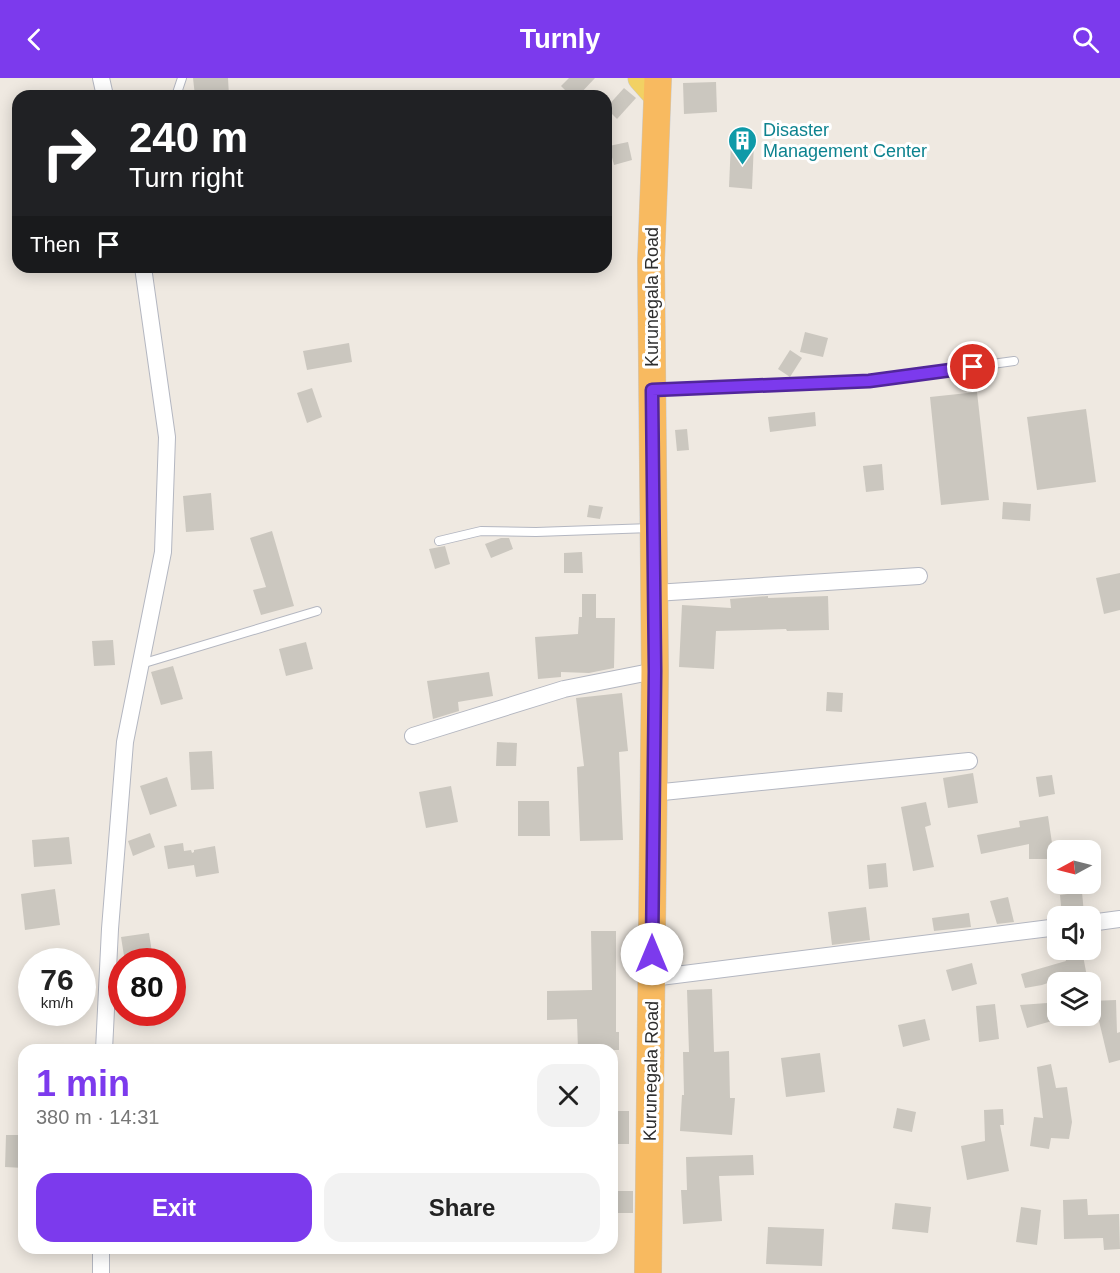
<!DOCTYPE html>
<meta charset="utf-8">
<style>
body{margin:0;font-family:Arial,sans-serif;background:#f2f2f2;color:#222;height:100vh;display:flex;flex-direction:column;font-size:22px;white-space:nowrap}
*{box-sizing:border-box;margin:0}
p{font-size:20px;color:#767676}
.icon{flex:none;width:33px;height:33px;fill:none;stroke:currentColor;stroke-width:2;stroke-linecap:round;stroke-linejoin:round}
.map{position:relative;flex:1;overflow:hidden}
.side{position:absolute;left:18px;top:966px;width:600px;height:210px;display:flex;flex-direction:column;background:#fff;border-radius:18px;box-shadow:0 3px 15px #0003}
.side>*{flex:none}
.banner{position:absolute;left:12px;top:12px;width:600px;height:183px;border-radius:18px;box-shadow:0 3px 15px #0003;background:#202124;color:#fff;overflow:hidden}
.needle{width:39px;rotate:263deg}
.controls{position:absolute;left:1047px;top:762px;display:grid;gap:12px}
.controls a{display:grid;place-items:center;width:54px;height:54px;border-radius:12px;background:#fff;box-shadow:0 3px 15px #0003;font-size:30px}
.speed{position:absolute;left:18px;top:870px;display:flex;gap:12px;font-size:30px;font-weight:700;text-align:center}
.speed>*{display:grid;place-content:center;width:78px;height:78px;border-radius:50%;background:#fff;box-shadow:0 3px 15px #0003;line-height:1}
.speed small{font-size:15px;font-weight:400}
.speed .limit{border:9px solid #d22;background:#fff;color:#111}
.pin{position:absolute;display:grid;place-items:center;width:51px;height:51px;color:#fff;margin:-26px;border:3px solid #fff;border-radius:50%;box-shadow:0 2px 6px #0007}
.me{position:absolute;width:66px;margin:-33px;rotate:0deg;stroke-linejoin:round;filter:drop-shadow(0 0 4px #0008)}
.turn{display:flex;align-items:center;gap:21px;height:126px;padding:0 18px;font-size:27px}
.turn .icon{width:78px;height:78px;stroke-width:2.5}
.turn b{display:block;font-size:42px;line-height:51px}
.then{display:flex;align-items:center;height:57px;padding:0 18px;background:#0003;gap:12px;font-size:22px}
.round{display:grid;place-items:center;flex:none;width:63px;height:63px;border-radius:18px;background:#f2f2f2}
.summary{display:flex;align-items:center;justify-content:space-between;height:102px;padding:0 18px}
h1{font-size:36px;font-weight:600;line-height:45px;color:#7c3aed}
.primary-button{display:flex;gap:12px;margin-top:auto;padding:12px 18px}
.primary-button a{flex:1;height:69px;border-radius:18px;background:#7c3aed;color:#fff;font-size:24px;font-weight:600;line-height:69px;text-align:center}
.primary-button a+a{background:#f2f2f2;color:#222}
header{display:flex;justify-content:space-between;align-items:center;height:78px;padding:0 18px;background:#7c3aed;color:#fff;font-size:27px;font-weight:600}
.map>svg:first-child{display:block}
</style>
<header><svg class="icon" aria-label="back" viewBox="0 0 24 24"><path d="M15 5l-7 7 7 7"/></svg>Turnly<svg class="icon" aria-label="search" viewBox="0 0 24 24"><circle cx="10" cy="10" r="6"/><path d="M15 15l6 6"/></svg></header>
<div class="map">
<svg width="1120" height="1195" viewBox="0 0 1120 1195">
<rect width="100%" height="100%" fill="#efe9e1"/>
<!-- building -->
<g fill="#cbc7bf">
<polygon points="193,0 228,0 229,18 195,18"/>
<polygon points="569,0 595,0 578,18 571,18 561,8"/>
<polygon points="716,4 717,34 684,36 683,5"/>
<polygon points="624,10 636,20 617,41 606,30"/>
<polygon points="731,63 754,64 752,111 729,109"/>
<polygon points="628,64 632,82 614,87 609,68"/>
<polygon points="805,254 828,260 823,279 800,274"/>
<polygon points="349,265 352,284 307,292 303,273"/>
<polygon points="790,272 802,280 790,299 778,291"/>
<polygon points="312,310 322,339 307,345 297,315"/>
<polygon points="977,314 989,422 941,427 930,319"/>
<polygon points="1086,331 1096,404 1037,412 1027,339"/>
<polygon points="815,334 816,348 770,354 768,339"/>
<polygon points="687,351 689,372 677,373 675,352"/>
<polygon points="882,386 884,412 866,414 863,388"/>
<polygon points="211,415 214,452 186,454 183,418"/>
<polygon points="1003,424 1031,426 1030,443 1002,441"/>
<polygon points="589,427 603,429 600,441 587,439"/>
<polygon points="272,453 294,528 261,537 253,512 266,509 250,460"/>
<polygon points="501,460 509,460 513,471 491,480 485,466"/>
<polygon points="445,468 450,486 435,491 429,471"/>
<polygon points="582,474 583,495 564,495 564,475"/>
<polygon points="1120,495 1120,532 1104,536 1096,500"/>
<polygon points="582,516 596,516 596,540 615,540 614,590 589,595 561,594 561,599 538,601 535,559 578,556 579,539 582,539"/>
<polygon points="768,518 768,520 828,518 829,552 787,553 786,551 716,553 714,591 679,589 682,527 731,530 730,521"/>
<polygon points="113,562 115,587 94,588 92,563"/>
<polygon points="306,564 313,591 286,598 279,571"/>
<polygon points="173,588 183,621 161,627 151,594"/>
<polygon points="489,594 493,618 458,624 459,633 433,641 427,603"/>
<polygon points="827,614 843,615 842,634 826,633"/>
<polygon points="622,615 628,673 619,674 623,762 580,763 577,689 584,688 576,620"/>
<polygon points="497,664 517,665 516,688 496,688"/>
<polygon points="212,673 214,711 191,712 189,674"/>
<polygon points="973,695 978,725 948,730 943,700"/>
<polygon points="1052,697 1055,716 1039,719 1036,699"/>
<polygon points="167,699 177,728 150,737 140,708"/>
<polygon points="451,708 458,744 426,750 419,714"/>
<polygon points="518,723 549,723 550,758 518,758"/>
<polygon points="926,724 931,747 925,749 934,789 913,793 901,729"/>
<polygon points="1048,738 1052,765 1058,765 1058,781 1029,781 1029,766 981,776 977,757 1020,749 1019,743"/>
<polygon points="150,755 155,769 133,778 128,763"/>
<polygon points="69,759 72,786 34,789 32,762"/>
<polygon points="183,765 184,773 191,772 192,775 194,774 194,772 215,768 219,795 196,799 194,787 168,791 164,768"/>
<polygon points="886,785 888,809 869,811 867,787"/>
<polygon points="55,811 60,847 25,852 21,816"/>
<polygon points="1082,814 1084,836 1082,838 1062,838 1060,817"/>
<polygon points="1008,819 1014,844 997,846 990,823"/>
<polygon points="866,829 870,862 832,867 828,834"/>
<polygon points="969,835 971,849 934,853 932,840"/>
<polygon points="591,853 616,853 616,954 619,954 619,972 578,972 577,941 547,942 547,913 592,912"/>
<polygon points="149,855 153,881 125,884 121,859"/>
<polygon points="1082,872 1087,899 1069,902 1068,898 1042,907 1025,910 1021,896 1066,883 1064,874"/>
<polygon points="972,885 977,906 952,913 946,892"/>
<polygon points="712,911 714,974 729,973 730,1020 735,1020 732,1057 680,1053 682,1017 684,1017 683,974 689,974 687,912"/>
<polygon points="1116,922 1117,955 1120,954 1120,982 1109,985 1099,943 1092,943 1091,923"/>
<polygon points="1047,925 1052,943 1027,950 1020,927"/>
<polygon points="995,926 999,961 979,964 976,928"/>
<polygon points="925,941 930,962 903,969 898,947"/>
<polygon points="820,975 825,1014 786,1019 781,980"/>
<polygon points="1051,986 1056,1010 1067,1009 1072,1044 1069,1061 1051,1060 1049,1071 1030,1068 1034,1039 1043,1040 1037,989"/>
<polygon points="897,1030 916,1034 912,1054 893,1050"/>
<polygon points="1003,1031 1004,1047 1000,1047 1009,1093 967,1102 961,1068 985,1063 984,1032"/>
<rect x="612" y="1033" width="17" height="33"/>
<polygon points="6,1057 24,1057 24,1090 5,1089"/>
<polygon points="753,1077 754,1097 719,1098 722,1143 683,1146 681,1112 687,1112 686,1079"/>
<rect x="612" y="1113" width="21" height="22"/>
<polygon points="1087,1121 1088,1137 1119,1136 1120,1171 1104,1172 1103,1160 1064,1161 1063,1122"/>
<polygon points="895,1125 931,1129 928,1155 892,1151"/>
<polygon points="1021,1129 1041,1132 1037,1167 1016,1164"/>
<polygon points="768,1149 824,1151 822,1188 766,1186"/>
</g>
<g fill="none" stroke-linecap="round" stroke-linejoin="round">
<defs>
<g id="service">
<polyline points="176,18 182,0"/>
<polyline points="656,312 869,303 1014,283"/>
<polyline points="439,463 481,453 536,454 651,450"/>
<polyline points="141,586 317,533"/>
</g>
<g id="minor">
<polyline points="101,0 105,18"/>
<polyline points="655,515 919,498"/>
<polyline points="413,658 564,611 655,593"/>
<polyline points="653,715 969,683"/>
<polyline points="1090,845 1120,841"/>
<polyline points="652,900 1058,849"/>
<polyline points="104,972 110,851 125,664 163,474 167,359 143,189"/>
<polyline points="101,1170 101,1195"/>
</g>
<polyline id="primary" points="641,0 657,18"/>
<polyline id="trunk" points="648,1195 655,593 651,183 658,0"/>
</defs>
<!-- service casing -->
<use href="#service" stroke="#b4b7c1" stroke-width="10"/>
<!-- minor casing -->
<use href="#minor" stroke="#b4b7c1" stroke-width="18"/>
<!-- primary casing -->
<use href="#primary" stroke="#c9c9c9" stroke-width="27"/>
<!-- trunk casing -->
<use href="#trunk" stroke="#c9c9c9" stroke-width="28"/>
<!-- service -->
<use href="#service" stroke="#fff" stroke-width="8"/>
<!-- minor -->
<use href="#minor" stroke="#fff" stroke-width="16"/>
<!-- primary -->
<use href="#primary" stroke="#f2d163" stroke-width="26"/>
<!-- trunk -->
<use href="#trunk" stroke="#f8ba60" stroke-width="27"/>
</g>
<g fill="none" stroke-linecap="round" stroke-linejoin="round">
<defs>
<polyline id="route" points="652,876 655,593 652,312 869,303 973,289"/>
</defs>
<!-- route casing -->
<use href="#route" stroke="#51269a" stroke-width="15"/>
<!-- route -->
<use href="#route" stroke="#7c3aed" stroke-width="10"/>
</g>
<!-- icons -->
<defs>
<symbol id="building-pin" viewBox="-11 -11 22 30"><path d="M0 17L-7.5 6A9.5 9.5 0 1 1 7.5 6Z" fill="#0f9aa8" stroke="#fff"/><path d="M-4-6H4V6H1V3H-1V6H-4ZM-2.5-4.3h1.7v1.8h-1.7ZM.8-4.3h1.7v1.8H.8ZM-2.5-1h1.7V.8h-1.7ZM.8-1h1.7V.8H.8Z" fill="#fff"/></symbol>
</defs>
<g fill-rule="evenodd">
<use href="#building-pin" x="726" y="46" width="33" height="45"/>
</g>
<g text-anchor="middle" dominant-baseline="central" stroke-width="6" stroke-linejoin="round" paint-order="stroke">
<!-- culture labels -->
<g font-size="18" fill="#0d838f" stroke="#fff" text-anchor="start">
<text x="763" y="52">Disaster<tspan x="763" dy="21">Management Center</tspan></text>
</g>
<!-- street labels -->
<g font-size="18" fill="#2e2e2e" stroke="#fff">
<text transform="translate(652 219) rotate(-90)">Kurunegala Road</text>
<text transform="translate(651 993) rotate(-89)">Kurunegala Road</text>
</g>
</g>
</svg>
<div class="controls">
<a><svg class="needle" viewBox="-14 -14 28 28"><path d="M0-13l5 13h-10z" fill="#e53935"/><path d="M0 13l5-13h-10z" fill="#767676"/></svg></a>
<a><svg class="icon" aria-label="sound" viewBox="0 0 24 24"><path d="M4 9h4l5-4v14l-5-4H4zM17 9q2 3 0 6"/></svg></a>
<a><svg class="icon" aria-label="layers" viewBox="0 0 24 24"><path d="M12 4l9 5-9 5-9-5zM3 14l9 5 9-5"/></svg></a>
</div>
<div class="speed"><div>76<small>km/h</small></div><div class="limit">80</div></div>
<div class="pin" style="left:973px;top:289px;background:#d93025"><svg class="icon" aria-label="arrive" viewBox="0 0 24 24"><path d="M6 21V4h12l-3 4 3 4H6"/></svg></div>
<svg class="me" style="left:652px;top:876px" viewBox="-20 -20 40 40"><circle r="19" fill="#fff"/><path d="M0-13L10 11 0 6-10 11z" fill="#7c3aed"/></svg>
<div class="banner">
<div class="turn"><svg class="icon" aria-label="right" viewBox="0 0 24 24"><path d="M7 20v-9h11M14 6l5 5-5 5"/></svg><div><b>240 m</b>Turn right</div></div>
<div class="then">Then<svg class="icon" aria-label="arrive" viewBox="0 0 24 24"><path d="M6 21V4h12l-3 4 3 4H6"/></svg></div>
</div>
<section class="side">
<div class="summary"><div><h1>1 min</h1><p>380 m · 14:31</p></div><a class="round"><svg class="icon" aria-label="close" viewBox="0 0 24 24"><path d="M6 6l12 12M18 6L6 18"/></svg></a></div>
<div class="primary-button"><a>Exit</a><a>Share</a></div>
</section>
</div>
